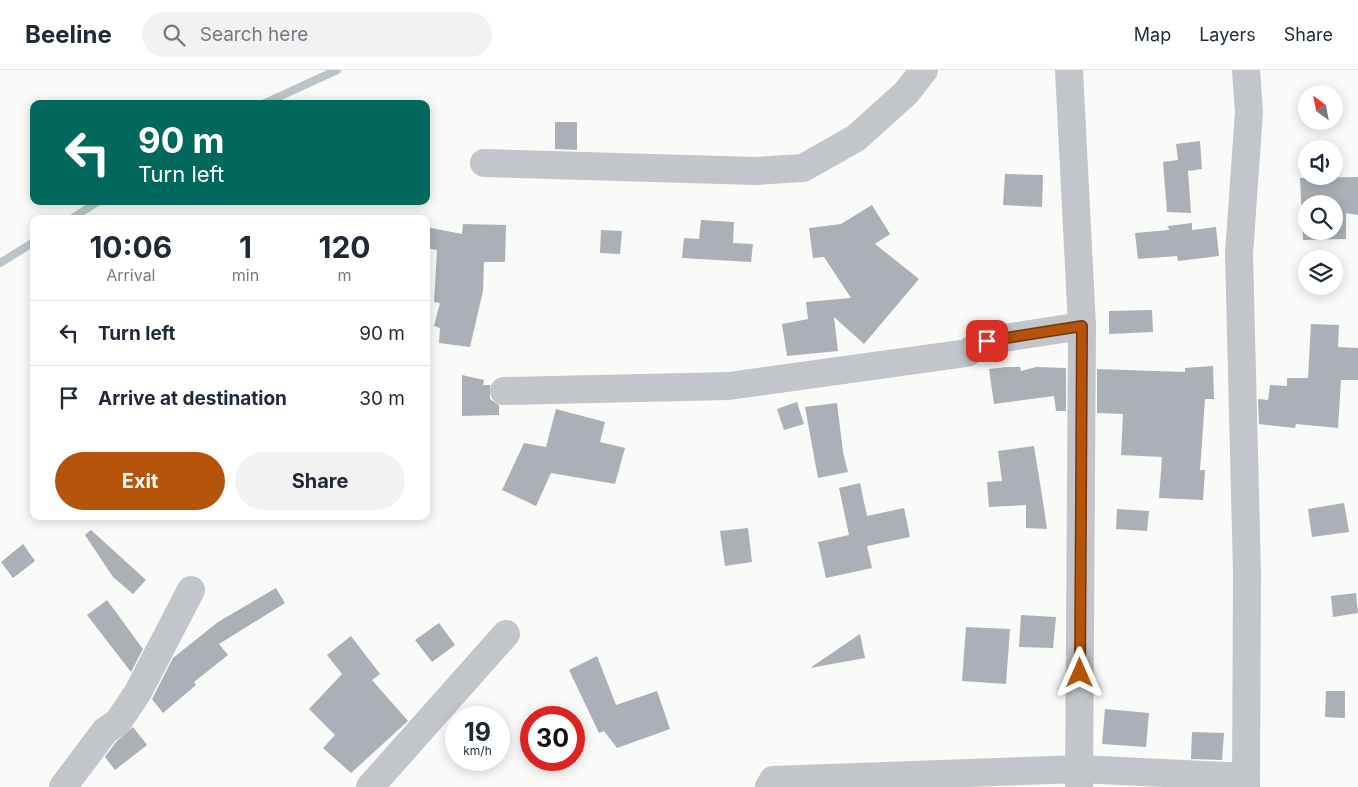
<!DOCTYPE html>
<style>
body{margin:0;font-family:Inter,sans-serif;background:#f2f2f3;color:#1f2937;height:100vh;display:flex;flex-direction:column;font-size:19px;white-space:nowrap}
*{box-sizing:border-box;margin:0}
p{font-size:16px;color:#747a83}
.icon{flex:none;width:28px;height:28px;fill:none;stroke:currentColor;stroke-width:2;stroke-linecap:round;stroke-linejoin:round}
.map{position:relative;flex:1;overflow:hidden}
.sheet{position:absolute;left:30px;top:145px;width:400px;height:305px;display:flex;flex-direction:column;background:#fff;border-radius:10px;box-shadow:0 2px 12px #0003}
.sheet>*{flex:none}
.hud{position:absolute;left:30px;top:30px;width:400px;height:105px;border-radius:10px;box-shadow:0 2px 12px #0003;background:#00695c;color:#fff;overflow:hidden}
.needle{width:32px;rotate:328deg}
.controls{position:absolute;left:1298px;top:15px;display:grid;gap:10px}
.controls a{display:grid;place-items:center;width:45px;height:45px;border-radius:50%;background:#fff;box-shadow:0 2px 12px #0003;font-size:25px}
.speed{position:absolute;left:445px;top:636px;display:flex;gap:10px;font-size:25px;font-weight:700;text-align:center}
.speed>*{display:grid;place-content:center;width:65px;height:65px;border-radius:50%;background:#fff;box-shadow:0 2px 12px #0003;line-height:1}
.speed small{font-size:12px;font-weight:400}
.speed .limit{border:8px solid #d22;background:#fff;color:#111}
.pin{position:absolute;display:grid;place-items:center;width:42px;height:42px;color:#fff;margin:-21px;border-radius:10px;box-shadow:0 2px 8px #0006}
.me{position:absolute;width:55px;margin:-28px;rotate:0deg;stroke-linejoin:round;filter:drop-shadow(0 0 4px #0008)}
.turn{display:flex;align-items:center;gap:18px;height:105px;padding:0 25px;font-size:22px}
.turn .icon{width:65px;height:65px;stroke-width:2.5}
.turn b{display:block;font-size:35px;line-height:42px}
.eta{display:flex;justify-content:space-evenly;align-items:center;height:85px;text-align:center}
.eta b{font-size:30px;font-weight:700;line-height:35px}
.button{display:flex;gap:10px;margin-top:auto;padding:10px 25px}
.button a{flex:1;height:58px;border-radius:30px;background:#b45309;color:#fff;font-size:20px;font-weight:700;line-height:58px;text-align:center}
.button a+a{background:#f2f2f3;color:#1f2937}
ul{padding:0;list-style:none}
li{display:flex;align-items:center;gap:15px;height:65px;padding:0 25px;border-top:1px solid #e0e1e3}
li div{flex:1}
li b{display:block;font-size:19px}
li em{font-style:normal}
header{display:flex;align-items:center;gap:30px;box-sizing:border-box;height:70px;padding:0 25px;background:#fff;border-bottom:1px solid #e0e1e3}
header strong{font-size:24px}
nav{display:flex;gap:28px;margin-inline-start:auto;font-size:18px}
.search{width:350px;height:45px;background:#f2f2f3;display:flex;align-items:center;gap:12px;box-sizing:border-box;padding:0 18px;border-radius:28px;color:#747a83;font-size:19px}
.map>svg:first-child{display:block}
</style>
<header>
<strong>Beeline</strong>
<div class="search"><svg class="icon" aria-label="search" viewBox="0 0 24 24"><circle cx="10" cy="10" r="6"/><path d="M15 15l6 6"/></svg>Search here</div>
<nav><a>Map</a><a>Layers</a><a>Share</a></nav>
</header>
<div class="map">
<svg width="1358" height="717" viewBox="0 0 1358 717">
<rect width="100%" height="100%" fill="#fafaf8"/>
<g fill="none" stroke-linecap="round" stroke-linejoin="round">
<!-- stream -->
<g stroke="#bbc4c8" stroke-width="8">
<polyline points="263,34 337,0"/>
<polyline points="71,149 99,131"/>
<polyline points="0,193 34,172"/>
</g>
</g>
<!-- building -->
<g fill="#aab0b6" fill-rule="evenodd">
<polygon points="555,52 577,52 577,80 555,79"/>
<polygon points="1200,71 1202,99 1188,101 1191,143 1167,142 1163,92 1178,90 1176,74"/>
<polygon points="1005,104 1043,105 1042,137 1003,135"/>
<path d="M1358 107V145L1346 143V169L1303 170 1300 108ZM1306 134H1334V161H1306Z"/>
<polygon points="872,135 890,164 875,174 919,209 864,274 834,247 838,281 787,286 782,254 808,249 806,232 851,228 824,187 813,188 809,158 841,154"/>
<polygon points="701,150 734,152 733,173 753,174 751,192 682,188 684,168 699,169"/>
<polygon points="1192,153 1192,160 1216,157 1219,186 1178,191 1177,186 1138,189 1135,163 1169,160 1168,156"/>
<polygon points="463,154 506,155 505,192 484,192 483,221 470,277 439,273 440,258 434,256 440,233 434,232 437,180 426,178 426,157 462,164"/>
<polygon points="601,160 622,161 620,184 600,183"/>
<polygon points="1152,240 1153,262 1109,264 1109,241"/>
<polygon points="1311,254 1339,255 1338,277 1358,278 1358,310 1341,310 1338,358 1296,354 1295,358 1259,354 1258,329 1268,330 1270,315 1287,316 1287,308 1308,308"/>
<polygon points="1213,296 1214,329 1205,329 1200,400 1205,400 1203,430 1159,428 1162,387 1121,385 1123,344 1097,343 1097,299 1185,302 1185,298"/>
<polygon points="1007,297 1020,297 1021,301 1036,297 1066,298 1066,341 1056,341 1054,326 994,334 989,299"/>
<polygon points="462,305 484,310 483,315 490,315 490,329 499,335 499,345 462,346"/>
<polygon points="797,332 804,354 784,360 777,339"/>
<polygon points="837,333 843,382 848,402 818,408 805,337"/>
<polygon points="556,339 605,352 600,372 625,378 615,414 551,403 536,436 502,420 524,373 546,377"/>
<polygon points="1034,376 1043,432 1047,459 1026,458 1026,435 989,437 987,412 1002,411 998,381"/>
<polygon points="860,413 867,446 904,438 910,467 867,476 872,498 826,508 818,472 849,465 839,418"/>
<polygon points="1344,433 1349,462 1312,467 1308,439"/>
<polygon points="1117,439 1149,441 1147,461 1116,459"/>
<polygon points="748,458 752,492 725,496 720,461"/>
<polygon points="91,460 146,510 133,524 113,507 85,465"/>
<polygon points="23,474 35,491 13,508 1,492"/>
<polygon points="276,518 285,533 219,574 228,585 194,612 196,615 163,643 152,629 173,588 218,552"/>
<polygon points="1356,523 1358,543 1333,547 1331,526"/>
<polygon points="107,530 143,579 131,602 87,545"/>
<polygon points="1021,545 1056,547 1053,578 1019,577"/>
<polygon points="439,553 455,575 432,592 415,570"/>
<polygon points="966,557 1010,559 1006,614 962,611"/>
<polygon points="860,564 865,588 810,598"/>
<polygon points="351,566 380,604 372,610 408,651 351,703 323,678 335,665 309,639 342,604 327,585"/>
<polygon points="597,586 616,635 657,621 670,659 617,678 604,661 599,663 569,600"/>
<polygon points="1326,621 1345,621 1345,648 1325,647"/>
<polygon points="1105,639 1149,643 1146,677 1102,674"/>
<polygon points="133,657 147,675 115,700 105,687 116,672"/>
<polygon points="1192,662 1224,663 1222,690 1191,689"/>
</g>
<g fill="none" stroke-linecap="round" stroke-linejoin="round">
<!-- minor -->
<g stroke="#c2c5c9" stroke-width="28">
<polyline points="1069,0 1082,256 1079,717"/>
<polyline points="484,93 755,101 803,98 856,68 906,23 924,0"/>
<polyline points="504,321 729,316 967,283 984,271 1082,256"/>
<polyline points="63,717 105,661 118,652 138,622 191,520"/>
<polyline points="370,717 506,564"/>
<polyline points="769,717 773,710 1080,699 1246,707"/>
<polyline points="1246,717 1247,503 1239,184 1249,42 1246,0"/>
</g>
</g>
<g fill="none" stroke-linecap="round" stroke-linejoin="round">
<defs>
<polyline id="route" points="987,271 1082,256 1080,603"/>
</defs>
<!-- route casing -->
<use href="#route" stroke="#753606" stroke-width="12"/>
<!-- route -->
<use href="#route" stroke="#b45309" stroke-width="9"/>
</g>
</svg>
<div class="controls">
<a><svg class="needle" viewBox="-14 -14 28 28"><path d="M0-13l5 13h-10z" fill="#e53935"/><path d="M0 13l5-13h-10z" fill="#747a83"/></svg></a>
<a><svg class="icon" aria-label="sound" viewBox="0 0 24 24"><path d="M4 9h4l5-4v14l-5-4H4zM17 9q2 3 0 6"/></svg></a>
<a><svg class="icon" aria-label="search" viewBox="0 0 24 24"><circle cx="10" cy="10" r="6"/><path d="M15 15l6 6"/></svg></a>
<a><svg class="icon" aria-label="layers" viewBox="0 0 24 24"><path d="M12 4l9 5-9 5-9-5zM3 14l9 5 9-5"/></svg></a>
</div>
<div class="speed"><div>19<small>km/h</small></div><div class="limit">30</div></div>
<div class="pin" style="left:987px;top:271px;background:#d93025"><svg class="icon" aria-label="arrive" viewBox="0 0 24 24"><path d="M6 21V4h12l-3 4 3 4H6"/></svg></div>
<svg class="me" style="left:1080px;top:603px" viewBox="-20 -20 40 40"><path d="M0-17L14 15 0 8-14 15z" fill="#b45309" stroke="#fff" stroke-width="4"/></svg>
<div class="hud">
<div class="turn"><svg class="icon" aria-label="left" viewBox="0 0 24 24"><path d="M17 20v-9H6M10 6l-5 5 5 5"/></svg><div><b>90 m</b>Turn left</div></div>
</div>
<section class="sheet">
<div class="eta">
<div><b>10:06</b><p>Arrival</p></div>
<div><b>1</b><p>min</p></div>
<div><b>120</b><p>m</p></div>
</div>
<ul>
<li><svg class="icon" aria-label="left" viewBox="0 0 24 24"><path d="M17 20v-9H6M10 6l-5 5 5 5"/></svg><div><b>Turn left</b></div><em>90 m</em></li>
<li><svg class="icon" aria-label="arrive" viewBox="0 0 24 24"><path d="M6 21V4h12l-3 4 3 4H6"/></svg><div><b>Arrive at destination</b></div><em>30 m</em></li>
</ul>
<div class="button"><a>Exit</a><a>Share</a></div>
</section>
</div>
